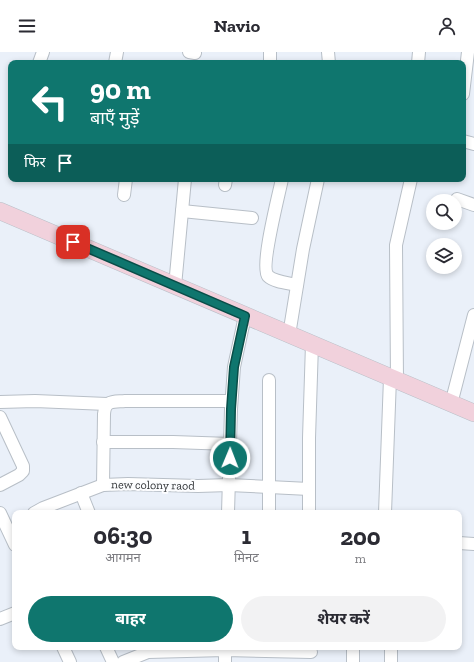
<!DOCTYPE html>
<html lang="hi">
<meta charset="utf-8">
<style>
body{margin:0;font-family:"Zilla Slab","Noto Sans Devanagari",serif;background:#f2f2f3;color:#2b2b33;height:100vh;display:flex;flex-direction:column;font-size:15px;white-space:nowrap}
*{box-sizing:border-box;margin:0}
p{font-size:13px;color:#7c7c81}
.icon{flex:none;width:22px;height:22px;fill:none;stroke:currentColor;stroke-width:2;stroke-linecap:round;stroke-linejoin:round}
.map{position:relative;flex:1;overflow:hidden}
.side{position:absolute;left:12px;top:458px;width:450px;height:140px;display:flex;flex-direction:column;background:#fff;border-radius:8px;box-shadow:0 2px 6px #0003}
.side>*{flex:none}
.top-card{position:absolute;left:8px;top:8px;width:458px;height:122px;border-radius:8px;box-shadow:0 2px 6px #0003;background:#0f766e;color:#fff;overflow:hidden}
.fabs{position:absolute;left:426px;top:142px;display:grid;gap:8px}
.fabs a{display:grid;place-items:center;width:36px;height:36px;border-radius:50%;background:#fff;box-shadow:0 2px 6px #0003;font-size:20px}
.pin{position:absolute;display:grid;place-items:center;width:34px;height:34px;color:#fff;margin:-17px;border-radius:8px;box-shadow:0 2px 6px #0006}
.me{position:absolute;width:44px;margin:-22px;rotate:1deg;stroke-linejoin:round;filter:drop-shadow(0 0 3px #0008)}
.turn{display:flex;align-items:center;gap:14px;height:84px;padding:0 16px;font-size:18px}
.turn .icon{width:52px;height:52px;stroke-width:2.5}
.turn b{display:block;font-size:28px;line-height:34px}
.then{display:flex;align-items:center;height:38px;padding:0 16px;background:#0003;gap:8px;font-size:15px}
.eta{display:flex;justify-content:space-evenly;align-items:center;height:68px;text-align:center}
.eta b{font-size:24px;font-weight:700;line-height:28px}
.primary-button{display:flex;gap:8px;margin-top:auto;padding:8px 16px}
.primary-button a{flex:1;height:46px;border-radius:24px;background:#0f766e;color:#fff;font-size:16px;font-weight:700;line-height:46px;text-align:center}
.primary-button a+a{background:#f2f2f3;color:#2b2b33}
header{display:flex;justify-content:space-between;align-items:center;height:52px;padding:0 16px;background:#fff;font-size:18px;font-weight:700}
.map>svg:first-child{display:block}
</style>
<header><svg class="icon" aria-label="menu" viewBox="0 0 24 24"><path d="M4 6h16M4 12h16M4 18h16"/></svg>Navio<svg class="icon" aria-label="person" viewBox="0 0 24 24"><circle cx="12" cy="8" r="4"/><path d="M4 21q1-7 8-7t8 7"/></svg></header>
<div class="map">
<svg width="474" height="610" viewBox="0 0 474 610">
<rect width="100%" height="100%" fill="#eaf0f9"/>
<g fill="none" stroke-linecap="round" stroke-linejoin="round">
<defs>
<g id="street">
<polyline points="189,0 195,1"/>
<polyline points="270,0 270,11"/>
<polyline points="328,0 329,11"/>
<polyline points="39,11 43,0"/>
<polyline points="115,11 117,0"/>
<polyline points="418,11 419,0"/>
<polyline points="463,42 468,0"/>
<polyline points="463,89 474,92"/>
<path d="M282 127C279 142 260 215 268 224 274 230 289 231 297 233"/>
<polyline points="225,133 226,127"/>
<polyline points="124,143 126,127"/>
<polyline points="457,147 474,153"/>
<polyline points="182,159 252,166"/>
<polyline points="175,234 185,127"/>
<polyline points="289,283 303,197 318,127"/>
<polyline points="397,328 396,193 411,127"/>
<polyline points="0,350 35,349 107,352"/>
<polyline points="451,352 474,263"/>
<polyline points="0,365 23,414 23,419 19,423 0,433"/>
<polyline points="103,390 173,390 230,392"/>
<path d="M103 433 104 362C105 348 113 350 125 349H231"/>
<polyline points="81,441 89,461"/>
<polyline points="0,461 15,493"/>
<polyline points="34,461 43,456 103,433 128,432 198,434 229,433 309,437"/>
<polyline points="228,461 231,357 234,315 245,264"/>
<polyline points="269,461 269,328"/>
<polyline points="309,461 309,386 312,292"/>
<polyline points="385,461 390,326"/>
<polyline points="459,491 474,492"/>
<polyline points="0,567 15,561"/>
<polyline points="63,595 70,610"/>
<polyline points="106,595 113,610"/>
<polyline points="123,610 148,600 225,598 311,600"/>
<polyline points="225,610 225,595"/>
<polyline points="353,610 353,595"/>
<polyline points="391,610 391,595"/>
</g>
<polyline id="secondary" points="0,159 474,361"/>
</defs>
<!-- street casing -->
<use href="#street" stroke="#b8bfc7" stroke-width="14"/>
<!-- secondary casing -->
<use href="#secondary" stroke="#b8bfc7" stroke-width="18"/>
<!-- street -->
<use href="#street" stroke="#fff" stroke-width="12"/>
<!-- secondary -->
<use href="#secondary" stroke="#f1d1dc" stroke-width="17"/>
</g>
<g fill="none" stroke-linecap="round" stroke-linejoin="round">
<defs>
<polyline id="route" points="73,190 245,264 234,315 231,357 230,406"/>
</defs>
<!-- route casing -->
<use href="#route" stroke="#0a4d48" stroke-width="10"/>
<!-- route -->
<use href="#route" stroke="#0f766e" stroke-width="7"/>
</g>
<g text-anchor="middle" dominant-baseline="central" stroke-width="4" stroke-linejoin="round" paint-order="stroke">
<!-- street labels -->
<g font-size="12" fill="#34373a" stroke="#fcfdff">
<text transform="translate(153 433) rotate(1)">new colony raod</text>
</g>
</g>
</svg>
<div class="fabs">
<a><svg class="icon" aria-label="search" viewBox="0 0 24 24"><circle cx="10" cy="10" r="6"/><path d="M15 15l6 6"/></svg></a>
<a><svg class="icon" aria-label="layers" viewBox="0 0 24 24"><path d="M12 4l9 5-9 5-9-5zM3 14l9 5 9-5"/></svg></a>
</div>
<div class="pin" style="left:73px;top:190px;background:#d93025"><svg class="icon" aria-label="arrive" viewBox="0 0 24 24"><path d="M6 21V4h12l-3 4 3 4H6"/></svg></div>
<svg class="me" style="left:230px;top:406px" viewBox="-20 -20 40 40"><circle r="17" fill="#0f766e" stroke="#fff" stroke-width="3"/><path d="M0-11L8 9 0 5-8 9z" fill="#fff"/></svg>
<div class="top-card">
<div class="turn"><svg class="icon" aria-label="left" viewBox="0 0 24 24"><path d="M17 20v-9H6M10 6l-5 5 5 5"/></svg><div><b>90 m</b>बाएँ मुड़ें</div></div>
<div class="then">फिर<svg class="icon" aria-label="arrive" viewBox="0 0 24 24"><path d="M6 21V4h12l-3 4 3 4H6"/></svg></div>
</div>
<section class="side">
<div class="eta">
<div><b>06:30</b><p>आगमन</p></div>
<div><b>1</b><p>मिनट</p></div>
<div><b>200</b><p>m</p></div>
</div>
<div class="primary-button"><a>बाहर</a><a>शेयर करें</a></div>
</section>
</div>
